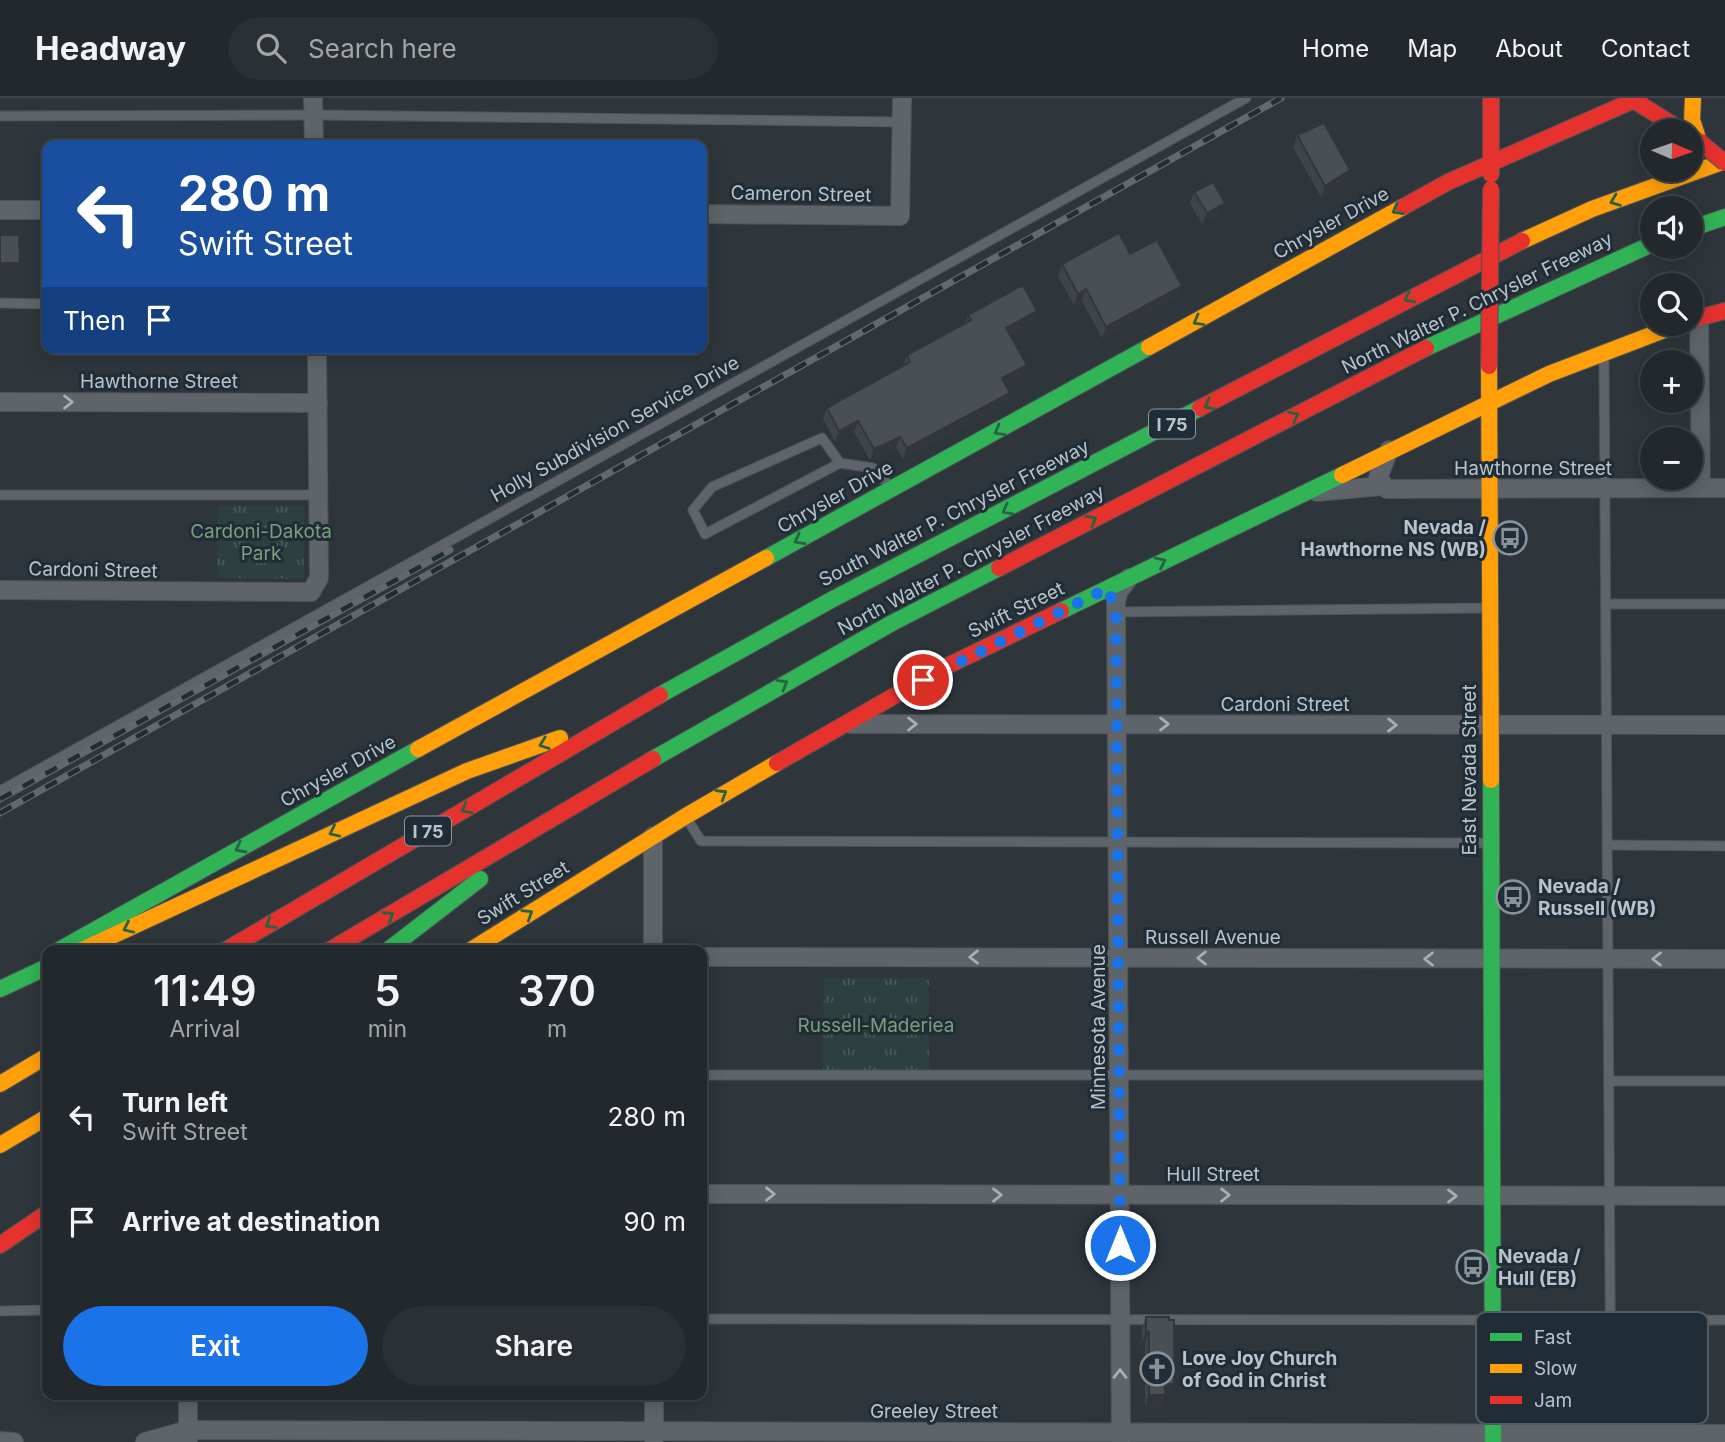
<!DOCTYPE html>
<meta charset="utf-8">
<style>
body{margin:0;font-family:Inter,sans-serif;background:#2a3034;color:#f1f3f6;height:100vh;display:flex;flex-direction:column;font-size:26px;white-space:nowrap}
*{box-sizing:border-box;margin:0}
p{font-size:23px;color:#a2a6a9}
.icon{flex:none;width:38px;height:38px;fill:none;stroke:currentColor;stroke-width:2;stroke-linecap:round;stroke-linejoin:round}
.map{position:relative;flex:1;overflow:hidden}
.side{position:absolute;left:42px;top:847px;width:665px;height:455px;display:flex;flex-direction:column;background:#22282c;border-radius:14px;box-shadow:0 4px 18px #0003,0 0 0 2px #3f4448}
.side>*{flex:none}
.banner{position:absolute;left:42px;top:42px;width:665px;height:214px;border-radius:14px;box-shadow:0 4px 18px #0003,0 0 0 2px #3f4448;background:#1a4fa0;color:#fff;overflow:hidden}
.needle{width:46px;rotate:92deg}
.fabs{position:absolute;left:1640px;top:21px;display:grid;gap:14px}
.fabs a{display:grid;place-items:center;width:63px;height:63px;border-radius:50%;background:#22282c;box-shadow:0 4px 18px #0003,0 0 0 2px #3f4448;font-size:35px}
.pin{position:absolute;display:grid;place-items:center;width:60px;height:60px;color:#fff;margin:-30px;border:4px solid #fff;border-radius:50%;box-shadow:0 2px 7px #0007}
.me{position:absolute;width:77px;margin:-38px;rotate:0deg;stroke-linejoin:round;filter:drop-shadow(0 0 5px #0008)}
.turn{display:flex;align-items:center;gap:24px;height:147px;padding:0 21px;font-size:32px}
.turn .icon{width:91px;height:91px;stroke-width:2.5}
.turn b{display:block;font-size:49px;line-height:60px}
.then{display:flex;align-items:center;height:66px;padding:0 21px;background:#0003;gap:14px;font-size:26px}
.eta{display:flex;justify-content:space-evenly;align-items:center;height:119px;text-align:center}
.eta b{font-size:42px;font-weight:600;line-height:49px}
.primary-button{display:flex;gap:14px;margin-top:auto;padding:14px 21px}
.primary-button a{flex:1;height:80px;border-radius:42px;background:#1a73e8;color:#fff;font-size:28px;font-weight:600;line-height:80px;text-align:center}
.primary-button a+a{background:#2a3034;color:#f1f3f6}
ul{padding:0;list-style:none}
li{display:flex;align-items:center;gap:21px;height:105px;padding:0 21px}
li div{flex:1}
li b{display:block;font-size:26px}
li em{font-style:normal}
header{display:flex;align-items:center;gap:42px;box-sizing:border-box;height:98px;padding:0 35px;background:#22282c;border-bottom:2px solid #3f4448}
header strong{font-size:33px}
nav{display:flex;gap:38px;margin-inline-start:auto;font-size:24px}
.search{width:490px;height:63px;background:#2a3034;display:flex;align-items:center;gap:18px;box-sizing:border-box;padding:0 24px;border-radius:38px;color:#a2a6a9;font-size:26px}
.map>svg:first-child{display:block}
</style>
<header>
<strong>Headway</strong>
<div class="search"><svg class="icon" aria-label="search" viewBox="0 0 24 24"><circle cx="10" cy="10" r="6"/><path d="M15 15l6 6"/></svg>Search here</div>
<nav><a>Home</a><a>Map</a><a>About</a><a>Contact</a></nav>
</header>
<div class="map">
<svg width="1725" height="1344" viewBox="0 0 1725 1344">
<defs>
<pattern id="grass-tufts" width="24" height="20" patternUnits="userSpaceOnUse" patternTransform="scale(1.75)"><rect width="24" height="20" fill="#2b403f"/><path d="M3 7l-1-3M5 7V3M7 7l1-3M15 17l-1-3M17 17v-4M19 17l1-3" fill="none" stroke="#485a59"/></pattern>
</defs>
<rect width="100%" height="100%" fill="#2e363b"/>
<!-- grass -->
<g fill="url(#grass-tufts)">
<polygon points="218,408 304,408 304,481 217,480"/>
<polygon points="824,880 929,880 929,973 823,973"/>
</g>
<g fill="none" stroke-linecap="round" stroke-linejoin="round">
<defs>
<g id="lane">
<polyline points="0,18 314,17 901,24"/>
<polyline points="0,205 47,206"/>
<polyline points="1604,257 1611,1339"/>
<polyline points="840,365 822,340 712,389 693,412 705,436 840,365 873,370 890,388"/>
<polyline points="0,397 318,397"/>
<polyline points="1606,506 1725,506"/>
<polyline points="1116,514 1489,510"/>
<polyline points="0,693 1246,0"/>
<polyline points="686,719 701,743 1488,745"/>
<polyline points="1607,747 1725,748"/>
<polyline points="702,977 1490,977"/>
<polyline points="1609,983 1725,983"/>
<polyline points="0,1213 47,1212"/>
<polyline points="702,1221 1491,1222"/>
<polyline points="1610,1223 1725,1222"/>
</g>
<g id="street">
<polyline points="313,0 314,47"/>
<polyline points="0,112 47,112"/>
<polyline points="702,116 900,118 902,0"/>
<polyline points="1699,220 1701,390"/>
<polyline points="0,304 318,305"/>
<polyline points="1389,352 1378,380 1387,391 1725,390"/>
<polyline points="1317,394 1382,388"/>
<polyline points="0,492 311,494 319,480 317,250"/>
<polyline points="850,626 1725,627"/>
<polyline points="653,852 653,738"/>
<polyline points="702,859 1725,861"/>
<polyline points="702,1096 1725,1098"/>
<polyline points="188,1297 188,1344"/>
<polyline points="654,1297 654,1342"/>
<polyline points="0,1343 14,1344"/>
<polyline points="145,1344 188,1332 1725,1336"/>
<polyline points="1121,1344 1116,503 1119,493 1129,480"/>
</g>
<g id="fast">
<polyline points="1690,131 1725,119"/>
<polyline points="1426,250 1652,146"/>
<polyline points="766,460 1149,249"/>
<polyline points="1061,513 1342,377"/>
<polyline points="660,597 833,501 1200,310"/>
<polyline points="653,661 892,525 999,470"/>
<polyline points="1491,682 1493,1344"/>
<polyline points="59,852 418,651"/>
<polyline points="388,852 480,781"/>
<polyline points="0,891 47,869"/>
</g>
<g id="slow">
<polyline points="1693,0 1692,22 1699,43"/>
<polyline points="1522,143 1592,111 1725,63"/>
<polyline points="1149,249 1403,109"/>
<polyline points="1489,268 1491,682"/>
<polyline points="1342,377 1549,276 1680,226"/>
<polyline points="418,651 766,460"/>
<polyline points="82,852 467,673 560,640"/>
<polyline points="471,852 686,718 777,665"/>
<polyline points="0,986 47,958"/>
<polyline points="0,1047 47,1019"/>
</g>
<g id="jam">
<polyline points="1491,0 1491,76"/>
<polyline points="1630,0 1683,33"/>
<polyline points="1403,109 1448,84 1639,0"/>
<polyline points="1690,222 1725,213"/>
<polyline points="1200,310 1522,143"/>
<polyline points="999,470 1426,250"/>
<polyline points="777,665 943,570 1061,513"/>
<polyline points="226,852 660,597"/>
<polyline points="330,852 653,661"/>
<polyline points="0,1147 47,1115"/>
</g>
</defs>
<!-- lane casing -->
<use href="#lane" stroke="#4c5256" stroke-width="11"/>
<!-- street casing -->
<use href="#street" stroke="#4c5256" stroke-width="20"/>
<!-- fast casing -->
<use href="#fast" stroke="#4c5256" stroke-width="18"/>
<!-- slow casing -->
<use href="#slow" stroke="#4c5256" stroke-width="18"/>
<!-- jam casing -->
<use href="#jam" stroke="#4c5256" stroke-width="18"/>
<!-- lane -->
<use href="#lane" stroke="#5e6469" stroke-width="9"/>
<!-- street -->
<use href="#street" stroke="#5e6469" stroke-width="18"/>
<!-- fast -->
<use href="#fast" stroke="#30b455" stroke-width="16"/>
<!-- slow -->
<use href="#slow" stroke="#ff9f0a" stroke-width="16"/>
<!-- jam -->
<use href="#jam" stroke="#e5322d" stroke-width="16"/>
<defs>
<g id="rail">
<polyline points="0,701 450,452"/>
<polyline points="0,715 1281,0"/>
</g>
</defs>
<!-- rail casing -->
<use href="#rail" stroke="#62686c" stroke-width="7"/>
<!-- rail -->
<use href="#rail" stroke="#212d36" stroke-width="4.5" stroke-dasharray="13" stroke-linecap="butt"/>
<defs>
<g id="jam-bridge">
<polyline points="1699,43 1725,65"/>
<polyline points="1489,268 1491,91"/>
</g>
</defs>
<!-- jam-bridge casing -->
<use href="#jam-bridge" stroke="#4c5256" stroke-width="18" stroke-linecap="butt"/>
<!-- jam-bridge -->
<use href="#jam-bridge" stroke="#e5322d" stroke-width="16"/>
</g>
<!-- wall -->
<g fill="#3f4448">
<polygon points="1297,37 1346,83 1321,99 1293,49"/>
<polygon points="1194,94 1221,116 1202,126 1190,105"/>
<polygon points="1062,166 1178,199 1102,240 1082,203 1074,207 1058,178"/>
<polygon points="968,217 1033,225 1010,237 1027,267 1023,278 1006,287 1010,295 1006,306 903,361 896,350 870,362 854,334 835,344 823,321 827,310 903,268 907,257 965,225"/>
<polygon points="1146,1219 1170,1297 1165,1297 1161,1309 1145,1309 1145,1245 1142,1245 1142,1230"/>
</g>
<!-- shaded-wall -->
<g fill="#33373b">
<polygon points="1350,72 1346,83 1321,99 1325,88"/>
<polygon points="1225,105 1221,116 1202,126 1207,115"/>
<polygon points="0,165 20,165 17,172 0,172"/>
<polygon points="1182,188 1178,199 1102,240 1106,229"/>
<polygon points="1086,191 1082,203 1074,207 1078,196"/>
<polygon points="1037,213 1033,225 1002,241 1006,230"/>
<polygon points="1027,267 1023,278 998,292 1002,280"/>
<polygon points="1010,295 1006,306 903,361 907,350"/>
<polygon points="858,323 854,334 835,344 839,333"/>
<polygon points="900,339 896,350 870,362 874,351"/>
<polygon points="1146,1233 1149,1234 1145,1245 1142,1245"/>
<polygon points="1165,1286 1174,1286 1170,1297 1161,1297"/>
<polygon points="1149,1297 1165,1297 1161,1309 1145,1309"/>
</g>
<!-- building -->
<g fill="#494f54" stroke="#33373b" stroke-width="2">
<polygon points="1324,25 1350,72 1325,88 1297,37"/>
<rect x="528" y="45" width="15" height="2"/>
<polygon points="1213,84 1225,105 1207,115 1194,94"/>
<polygon points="1119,135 1130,156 1157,142 1182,188 1106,229 1086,191 1078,196 1062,166"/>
<polygon points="0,137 19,137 20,165 0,165"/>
<polygon points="1023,187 1037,213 1006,230 1027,267 1002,280 1010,295 907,350 900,339 874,351 858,323 839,333 827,310 910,264 907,257 971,222 968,217"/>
<polygon points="1146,1219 1169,1219 1169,1222 1174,1222 1174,1286 1165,1286 1165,1297 1149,1297 1149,1234 1146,1233"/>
</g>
<!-- one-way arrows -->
<defs><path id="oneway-chevron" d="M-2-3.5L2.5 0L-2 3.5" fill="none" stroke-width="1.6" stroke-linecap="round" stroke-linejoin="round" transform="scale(1.75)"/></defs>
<g stroke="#276342">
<use href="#oneway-chevron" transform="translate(1615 103) rotate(159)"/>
<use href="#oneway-chevron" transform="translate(1397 112) rotate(151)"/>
<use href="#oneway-chevron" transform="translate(1409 200) rotate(152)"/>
<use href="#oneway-chevron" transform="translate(1198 223) rotate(151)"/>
<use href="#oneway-chevron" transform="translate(1209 307) rotate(152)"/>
<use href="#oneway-chevron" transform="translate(1294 318) rotate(-27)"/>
<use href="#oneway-chevron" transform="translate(999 333) rotate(151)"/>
<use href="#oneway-chevron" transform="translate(1007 412) rotate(152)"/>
<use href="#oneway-chevron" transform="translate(1092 422) rotate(-27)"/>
<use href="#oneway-chevron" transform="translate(799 442) rotate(151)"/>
<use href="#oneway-chevron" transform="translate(1161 464) rotate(-26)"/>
<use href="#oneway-chevron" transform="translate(783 586) rotate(-29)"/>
<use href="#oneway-chevron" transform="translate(544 646) rotate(160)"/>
<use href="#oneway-chevron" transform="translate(722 696) rotate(-31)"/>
<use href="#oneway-chevron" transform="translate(466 711) rotate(150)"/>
<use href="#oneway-chevron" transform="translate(334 734) rotate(155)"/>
<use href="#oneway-chevron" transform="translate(240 750) rotate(152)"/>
<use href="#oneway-chevron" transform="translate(528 816) rotate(-32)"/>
<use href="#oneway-chevron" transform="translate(389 818) rotate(-31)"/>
<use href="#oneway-chevron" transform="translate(270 826) rotate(149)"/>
<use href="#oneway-chevron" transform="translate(128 830) rotate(155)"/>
</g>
<g stroke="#a7b0b7">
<use href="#oneway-chevron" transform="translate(68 304)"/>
<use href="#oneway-chevron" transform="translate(912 626)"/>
<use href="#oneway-chevron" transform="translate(1164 626)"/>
<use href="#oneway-chevron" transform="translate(1392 627)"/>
<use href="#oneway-chevron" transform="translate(974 859) rotate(-180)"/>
<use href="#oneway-chevron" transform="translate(1202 860) rotate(-180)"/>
<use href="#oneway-chevron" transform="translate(1429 861) rotate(-180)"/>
<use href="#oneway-chevron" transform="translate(1657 861) rotate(-180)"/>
<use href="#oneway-chevron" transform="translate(770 1096)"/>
<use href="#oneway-chevron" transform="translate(997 1097)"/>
<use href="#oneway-chevron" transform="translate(1225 1097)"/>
<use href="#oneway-chevron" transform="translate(1452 1098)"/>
<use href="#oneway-chevron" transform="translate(1120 1276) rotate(-90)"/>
</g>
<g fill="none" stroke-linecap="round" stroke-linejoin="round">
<!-- route -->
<polyline stroke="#1a73e8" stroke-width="12" stroke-dasharray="0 21.6" points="923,582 1108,490 1116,514 1120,1147"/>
</g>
<!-- icons -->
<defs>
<symbol id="bus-ring" viewBox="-11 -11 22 22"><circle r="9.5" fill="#212d36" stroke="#889299" stroke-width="1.5"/><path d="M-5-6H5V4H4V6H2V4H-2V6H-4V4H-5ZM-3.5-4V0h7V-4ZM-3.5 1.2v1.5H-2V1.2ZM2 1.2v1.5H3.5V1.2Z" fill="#889299"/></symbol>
<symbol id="church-ring" viewBox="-11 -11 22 22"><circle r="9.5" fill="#212d36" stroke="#889299" stroke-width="1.5"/><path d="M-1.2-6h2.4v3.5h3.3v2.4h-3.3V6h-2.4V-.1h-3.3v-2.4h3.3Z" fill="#889299"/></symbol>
</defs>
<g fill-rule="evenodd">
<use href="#bus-ring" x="1491" y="421" width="38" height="38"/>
<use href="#bus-ring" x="1494" y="780" width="38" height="38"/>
<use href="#bus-ring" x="1454" y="1150" width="38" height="38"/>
<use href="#church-ring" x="1138" y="1252" width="38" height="38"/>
</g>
<g text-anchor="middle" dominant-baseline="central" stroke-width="6" stroke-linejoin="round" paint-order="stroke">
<!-- shield labels -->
<g fill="#212d36" stroke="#8b969e" stroke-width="2">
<rect x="1149" y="311.5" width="46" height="29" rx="5"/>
<rect x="405" y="718.5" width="46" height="29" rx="5"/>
</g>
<g font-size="18" font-weight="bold" fill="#b9c3cb">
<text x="1172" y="326">I 75</text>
<text x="428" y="733">I 75</text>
</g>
<!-- street labels -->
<g font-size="19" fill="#b9c3cb" stroke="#212d36">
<text transform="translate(801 96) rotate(1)">Cameron Street</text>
<text transform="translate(1331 125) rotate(-29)">Chrysler Drive</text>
<text transform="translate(1477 205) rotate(-26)">North Walter P. Chrysler Freeway</text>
<text x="159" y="283">Hawthorne Street</text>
<text transform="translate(615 331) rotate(-29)">Holly Subdivision Service Drive</text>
<text x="1533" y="370">Hawthorne Street</text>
<text transform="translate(835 399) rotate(-29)">Chrysler Drive</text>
<text transform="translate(954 415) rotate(-27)">South Walter P. Chrysler Freeway</text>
<text transform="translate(971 462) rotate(-28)">North Walter P. Chrysler Freeway</text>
<text transform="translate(93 472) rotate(1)">Cardoni Street</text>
<text transform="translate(1016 512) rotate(-26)">Swift Street</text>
<text x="1285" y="606">Cardoni Street</text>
<text transform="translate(1469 672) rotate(-90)">East Nevada Street</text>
<text transform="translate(338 673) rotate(-29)">Chrysler Drive</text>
<text transform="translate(523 795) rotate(-32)">Swift Street</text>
<text x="1213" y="839">Russell Avenue</text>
<text transform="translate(1098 929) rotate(-90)">Minnesota Avenue</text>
<text x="1213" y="1076">Hull Street</text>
<text x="934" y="1313">Greeley Street</text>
</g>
<!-- poi labels -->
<g font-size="19" font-weight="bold" fill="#b9c3cb" stroke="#212d36" text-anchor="start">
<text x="1486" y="429" text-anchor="end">Nevada /<tspan x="1486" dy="22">Hawthorne NS (WB)</tspan></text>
<text x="1538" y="788">Nevada /<tspan x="1538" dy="22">Russell (WB)</tspan></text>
<text x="1498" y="1158">Nevada /<tspan x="1498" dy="22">Hull (EB)</tspan></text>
<text x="1182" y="1260">Love Joy Church<tspan x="1182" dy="22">of God in Christ</tspan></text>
</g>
<!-- park labels -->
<g font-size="19" fill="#799f7c" stroke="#212d36">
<text x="261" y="433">Cardoni-Dakota<tspan x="261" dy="22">Park</tspan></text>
<text x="876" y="927">Russell-Maderiea</text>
</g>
</g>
<!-- legend -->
<rect x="1476" y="1214" width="232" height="112" rx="10" fill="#212d36" stroke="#4f5a63" stroke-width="2"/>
<rect x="1490" y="1235" width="32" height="8" fill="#30b455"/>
<rect x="1490" y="1266" width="32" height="9" fill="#ff9f0a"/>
<rect x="1490" y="1298" width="32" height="8" fill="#e5322d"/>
<g font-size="19" fill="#b9c3cb">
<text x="1534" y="1246">Fast</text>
<text x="1534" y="1277">Slow</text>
<text x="1534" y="1309">Jam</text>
</g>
</svg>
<div class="fabs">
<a><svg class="needle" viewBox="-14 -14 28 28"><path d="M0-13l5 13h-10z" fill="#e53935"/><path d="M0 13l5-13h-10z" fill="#a2a6a9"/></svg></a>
<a><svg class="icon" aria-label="sound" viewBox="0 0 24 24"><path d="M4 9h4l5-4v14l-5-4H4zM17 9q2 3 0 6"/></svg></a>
<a><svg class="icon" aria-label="search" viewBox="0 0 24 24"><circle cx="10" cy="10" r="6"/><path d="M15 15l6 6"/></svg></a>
<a>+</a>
<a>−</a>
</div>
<div class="pin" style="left:923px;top:582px;background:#d93025"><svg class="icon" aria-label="arrive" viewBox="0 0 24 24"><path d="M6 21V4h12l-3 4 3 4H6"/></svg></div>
<svg class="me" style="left:1120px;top:1147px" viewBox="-20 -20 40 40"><circle r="17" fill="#1a73e8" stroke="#fff" stroke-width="3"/><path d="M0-11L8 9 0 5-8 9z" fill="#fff"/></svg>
<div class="banner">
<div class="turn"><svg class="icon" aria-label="left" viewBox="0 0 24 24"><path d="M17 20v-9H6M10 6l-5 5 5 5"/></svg><div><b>280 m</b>Swift Street</div></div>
<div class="then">Then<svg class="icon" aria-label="arrive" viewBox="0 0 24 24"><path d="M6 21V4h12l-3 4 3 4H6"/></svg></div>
</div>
<section class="side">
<div class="eta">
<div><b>11:49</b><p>Arrival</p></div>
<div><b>5</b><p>min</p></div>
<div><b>370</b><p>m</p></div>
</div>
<ul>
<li><svg class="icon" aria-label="left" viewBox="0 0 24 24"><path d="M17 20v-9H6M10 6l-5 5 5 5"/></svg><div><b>Turn left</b><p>Swift Street</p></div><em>280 m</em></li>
<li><svg class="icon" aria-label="arrive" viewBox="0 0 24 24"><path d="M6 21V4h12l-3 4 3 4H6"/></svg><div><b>Arrive at destination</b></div><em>90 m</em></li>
</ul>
<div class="primary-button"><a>Exit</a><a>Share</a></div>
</section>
</div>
